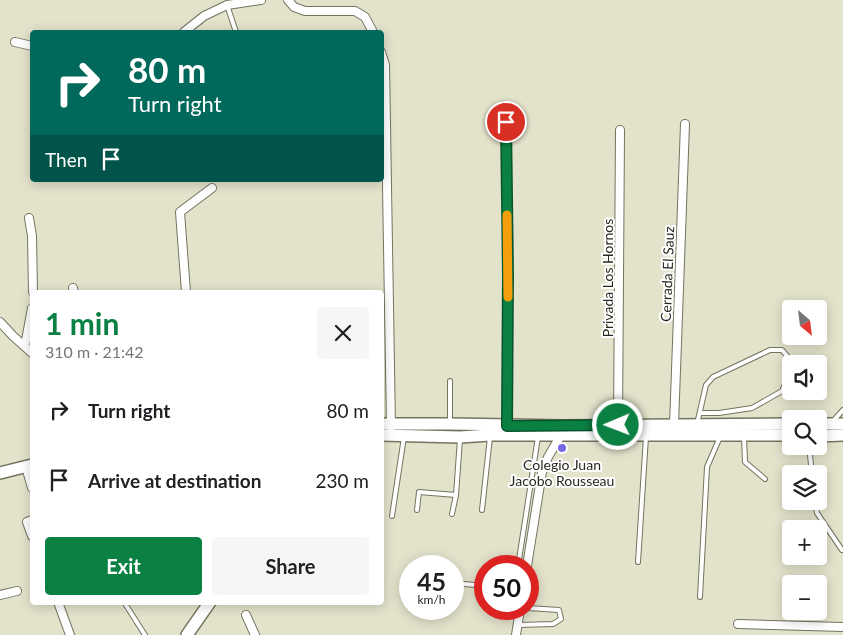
<!DOCTYPE html>
<meta charset="utf-8">
<style>
body{margin:0;font-family:Lato,sans-serif;background:#f6f6f6;color:#202124;height:100vh;display:flex;flex-direction:column;font-size:19px;white-space:nowrap}
*{box-sizing:border-box;margin:0}
p{font-size:16px;color:#757577}
.icon{flex:none;width:28px;height:28px;fill:none;stroke:currentColor;stroke-width:2;stroke-linecap:round;stroke-linejoin:round}
.map{position:relative;flex:1;overflow:hidden}
.panel{position:absolute;left:30px;top:290px;width:354px;height:315px;display:flex;flex-direction:column;background:#fff;border-radius:5px;box-shadow:0 2px 12px #0003}
.panel>*{flex:none}
.guide{position:absolute;left:30px;top:30px;width:354px;height:152px;border-radius:5px;box-shadow:0 2px 12px #0003;background:#00695c;color:#fff;overflow:hidden}
.needle{width:32px;rotate:152deg}
.fabs{position:absolute;left:782px;top:300px;display:grid;gap:10px}
.fabs a{display:grid;place-items:center;width:45px;height:45px;border-radius:5px;background:#fff;box-shadow:0 2px 12px #0003;font-size:25px}
.speed{position:absolute;left:399px;top:555px;display:flex;gap:10px;font-size:25px;font-weight:700;text-align:center}
.speed>*{display:grid;place-content:center;width:65px;height:65px;border-radius:50%;background:#fff;box-shadow:0 2px 12px #0003;line-height:1}
.speed small{font-size:12px;font-weight:400}
.speed .limit{border:8px solid #d22;background:#fff;color:#111}
.pin{position:absolute;display:grid;place-items:center;width:42px;height:42px;color:#fff;margin:-21px;border:2px solid #fff;border-radius:50%;box-shadow:0 1px 5px #0007}
.me{position:absolute;width:55px;margin:-28px;rotate:269deg;stroke-linejoin:round;filter:drop-shadow(0 0 4px #0008)}
.turn{display:flex;align-items:center;gap:18px;height:105px;padding:0 15px;font-size:22px}
.turn .icon{width:65px;height:65px;stroke-width:2.5}
.turn b{display:block;font-size:35px;line-height:42px}
.then{display:flex;align-items:center;height:48px;padding:0 15px;background:#0003;gap:10px;font-size:19px}
.round{display:grid;place-items:center;flex:none;width:52px;height:52px;border-radius:5px;background:#f6f6f6}
.head{display:flex;align-items:center;justify-content:space-between;height:85px;padding:0 15px}
h1{font-size:30px;font-weight:700;line-height:38px;color:#0b8043}
.button{display:flex;gap:10px;margin-top:auto;padding:10px 15px}
.button a{flex:1;height:58px;border-radius:5px;background:#0b8043;color:#fff;font-size:20px;font-weight:700;line-height:58px;text-align:center}
.button a+a{background:#f6f6f6;color:#202124}
ul{padding:0;list-style:none}
li{display:flex;align-items:center;gap:15px;height:70px;padding:0 15px}
li div{flex:1}
li b{display:block;font-size:19px}
li em{font-style:normal}
.map>svg:first-child{display:block}
</style>
<div class="map">
<svg width="843" height="635" viewBox="0 0 843 635">
<rect width="100%" height="100%" fill="#e3e2cb"/>
<g fill="none" stroke-linecap="round" stroke-linejoin="round">
<defs>
<g id="service">
<polyline points="227,5 236,32"/>
<polyline points="506,122 508,275 507,423"/>
<polyline points="833,421 843,410"/>
<polyline points="450,422 450,381"/>
<polyline points="697,424 706,385 713,377 770,350 782,350 788,357 790,373 782,391 752,408 719,413 700,413"/>
<polyline points="744,437 745,462 765,479"/>
<polyline points="809,446 812,474"/>
<polyline points="815,501 817,513 842,550"/>
<polyline points="417,510 419,492 456,495"/>
<polyline points="482,510 490,437"/>
<polyline points="452,514 456,495 460,439"/>
<polyline points="392,516 404,437"/>
<polyline points="638,562 646,437"/>
<polyline points="518,566 538,437"/>
<polyline points="452,584 454,583 485,586"/>
<polyline points="700,597 707,467 720,437"/>
<polyline points="124,602 145,635"/>
<polyline points="518,625 553,624 561,619 559,610 528,608"/>
</g>
<g id="minor">
<polyline points="288,0 294,7 305,11 355,11 365,17 373,32"/>
<polyline points="184,32 204,16 227,5 261,0"/>
<polyline points="15,42 32,46"/>
<polyline points="381,52 385,65 391,427"/>
<polyline points="29,218 32,236 33,292"/>
<polyline points="73,288 74,292"/>
<polyline points="186,292 180,212 212,188"/>
<polyline points="0,322 13,336 32,353"/>
<polyline points="25,346 32,308"/>
<polyline points="618,425 620,130"/>
<polyline points="674,425 685,124"/>
<polyline points="26,467 32,488"/>
<polyline points="32,520 27,522 32,536"/>
<polyline points="527,566 542,472 548,457 561,435"/>
<polyline points="0,595 17,591"/>
<polyline points="58,602 70,635"/>
<polyline points="246,615 255,635"/>
<polyline points="738,624 843,627"/>
<polyline points="516,635 520,609"/>
</g>
<g id="secondary">
<polyline points="381,424 450,424 561,426 791,424"/>
<polyline points="819,424 843,424"/>
<polyline points="381,435 460,437 490,435 791,435"/>
<polyline points="819,436 843,435"/>
<polyline points="0,473 32,465"/>
<polyline points="187,635 210,602"/>
</g>
</defs>
<!-- service casing -->
<use href="#service" stroke="#757460" stroke-width="6"/>
<!-- minor casing -->
<use href="#minor" stroke="#757460" stroke-width="10"/>
<!-- secondary casing -->
<use href="#secondary" stroke="#757460" stroke-width="14"/>
<!-- service -->
<use href="#service" stroke="#fff" stroke-width="4"/>
<!-- minor -->
<use href="#minor" stroke="#fff" stroke-width="8"/>
<!-- secondary -->
<use href="#secondary" stroke="#fff" stroke-width="11"/>
</g>
<g fill="none" stroke-linecap="round" stroke-linejoin="round">
<defs>
<polyline id="route" points="506,122 508,275 507,426 618,425"/>
</defs>
<!-- route casing -->
<use href="#route" stroke="#07532c" stroke-width="12"/>
<!-- route -->
<use href="#route" stroke="#0b8043" stroke-width="9"/>
<!-- slow -->
<polyline stroke="#f59e0b" stroke-width="9" points="507,215 508,297"/>
</g>
<!-- markers -->
<circle fill="#7668e3" stroke="#fff" stroke-width="2" cx="562" cy="448" r="5"/>
<g text-anchor="middle" dominant-baseline="central" stroke-width="4" stroke-linejoin="round" paint-order="stroke">
<!-- street labels -->
<g font-size="14" fill="#282820" stroke="#fff">
<text transform="translate(667 274) rotate(-88)">Cerrada El Sauz</text>
<text transform="translate(607 278) rotate(-90)">Privada Los Hornos</text>
</g>
<!-- poi labels -->
<g font-size="14" fill="#282820" stroke="#fff">
<text x="562" y="464">Colegio Juan<tspan x="562" dy="16">Jacobo Rousseau</tspan></text>
</g>
</g>
</svg>
<div class="fabs">
<a><svg class="needle" viewBox="-14 -14 28 28"><path d="M0-13l5 13h-10z" fill="#e53935"/><path d="M0 13l5-13h-10z" fill="#757577"/></svg></a>
<a><svg class="icon" aria-label="sound" viewBox="0 0 24 24"><path d="M4 9h4l5-4v14l-5-4H4zM17 9q2 3 0 6"/></svg></a>
<a><svg class="icon" aria-label="search" viewBox="0 0 24 24"><circle cx="10" cy="10" r="6"/><path d="M15 15l6 6"/></svg></a>
<a><svg class="icon" aria-label="layers" viewBox="0 0 24 24"><path d="M12 4l9 5-9 5-9-5zM3 14l9 5 9-5"/></svg></a>
<a>+</a>
<a>−</a>
</div>
<div class="speed"><div>45<small>km/h</small></div><div class="limit">50</div></div>
<div class="pin" style="left:506px;top:122px;background:#d93025"><svg class="icon" aria-label="arrive" viewBox="0 0 24 24"><path d="M6 21V4h12l-3 4 3 4H6"/></svg></div>
<svg class="me" style="left:618px;top:425px" viewBox="-20 -20 40 40"><circle r="17" fill="#0b8043" stroke="#fff" stroke-width="3"/><path d="M0-11L8 9 0 5-8 9z" fill="#fff"/></svg>
<div class="guide">
<div class="turn"><svg class="icon" aria-label="right" viewBox="0 0 24 24"><path d="M7 20v-9h11M14 6l5 5-5 5"/></svg><div><b>80 m</b>Turn right</div></div>
<div class="then">Then<svg class="icon" aria-label="arrive" viewBox="0 0 24 24"><path d="M6 21V4h12l-3 4 3 4H6"/></svg></div>
</div>
<section class="panel">
<div class="head"><div><h1>1 min</h1><p>310 m · 21:42</p></div><a class="round"><svg class="icon" aria-label="close" viewBox="0 0 24 24"><path d="M6 6l12 12M18 6L6 18"/></svg></a></div>
<ul>
<li><svg class="icon" aria-label="right" viewBox="0 0 24 24"><path d="M7 20v-9h11M14 6l5 5-5 5"/></svg><div><b>Turn right</b></div><em>80 m</em></li>
<li><svg class="icon" aria-label="arrive" viewBox="0 0 24 24"><path d="M6 21V4h12l-3 4 3 4H6"/></svg><div><b>Arrive at destination</b></div><em>230 m</em></li>
</ul>
<div class="button"><a>Exit</a><a>Share</a></div>
</section>
</div>
